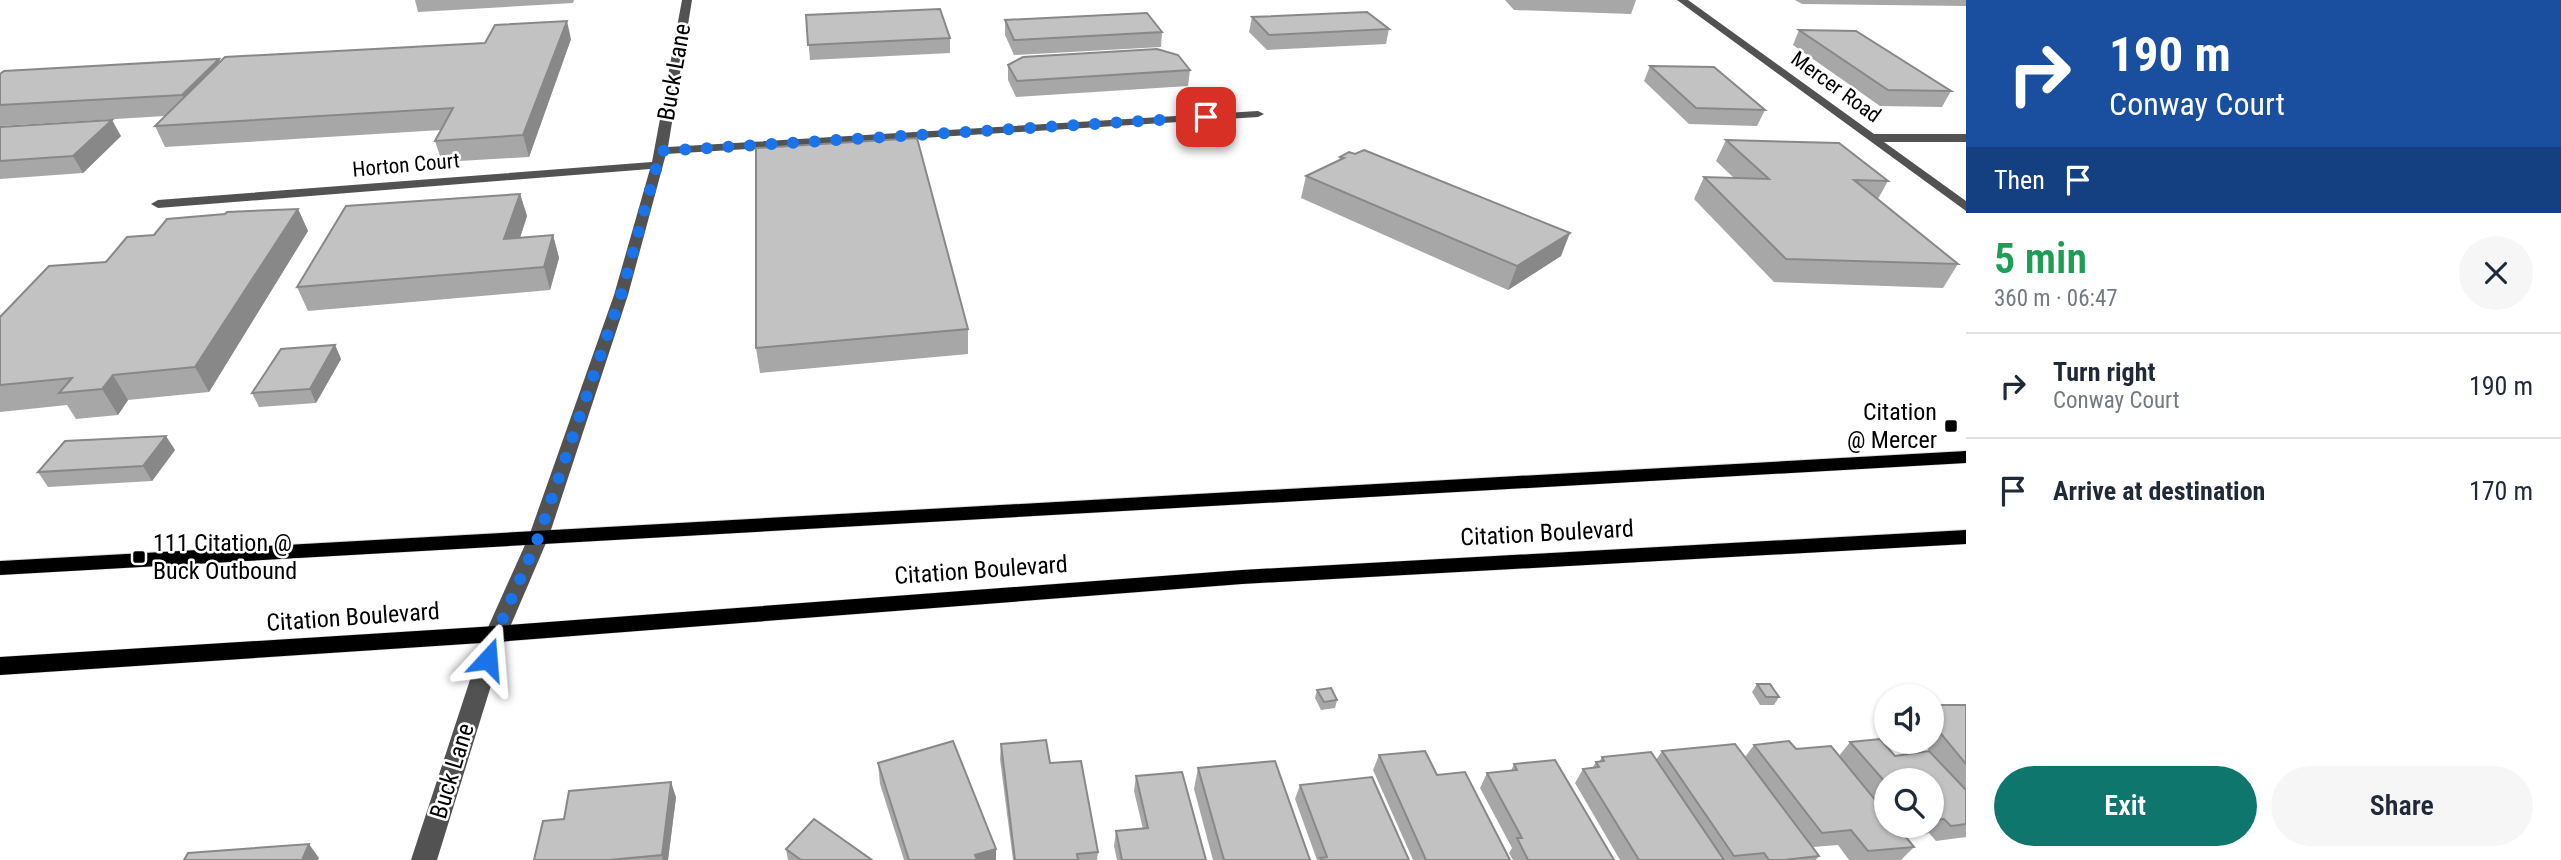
<!DOCTYPE html>
<meta charset="utf-8">
<style>
body{margin:0;font-family:"Roboto Condensed",sans-serif;background:#f6f6f7;color:#1f2937;height:100vh;display:flex;flex-direction:column;font-size:26px;white-space:nowrap}
*{box-sizing:border-box;margin:0}
p{font-size:23px;color:#747a83}
.icon{flex:none;width:38px;height:38px;fill:none;stroke:currentColor;stroke-width:2;stroke-linecap:round;stroke-linejoin:round}
.map{position:relative;flex:1;overflow:hidden}
.sheet{display:flex;flex-direction:column;background:#fff;width:595px}
.sheet>*{flex:none}
.guide{background:#1a4fa0;color:#fff;overflow:hidden}
.fabs{position:absolute;left:1874px;top:684px;display:grid;gap:14px}
.fabs a{display:grid;place-items:center;width:70px;height:70px;border-radius:50%;background:#fff;box-shadow:0 2px 5px #0004;font-size:35px}
.pin{position:absolute;display:grid;place-items:center;width:60px;height:60px;color:#fff;margin:-30px;border-radius:14px;box-shadow:0 4px 10px #0006}
.me{position:absolute;width:77px;margin:-38px;rotate:19deg;stroke-linejoin:round;filter:drop-shadow(0 0 5px #0008)}
.turn{display:flex;align-items:center;gap:24px;height:147px;padding:0 28px;font-size:32px}
.turn .icon{width:91px;height:91px;stroke-width:2.5}
.turn b{display:block;font-size:49px;line-height:60px}
.then{display:flex;align-items:center;height:66px;padding:0 28px;background:#0003;gap:14px;font-size:26px}
.round{display:grid;place-items:center;flex:none;width:74px;height:74px;border-radius:37px;background:#f6f6f7}
.head{display:flex;align-items:center;justify-content:space-between;height:119px;padding:0 28px}
h1{font-size:42px;font-weight:600;line-height:52px;color:#1e9e55}
.cta{display:flex;gap:14px;margin-top:auto;padding:14px 28px}
.cta a{flex:1;height:80px;border-radius:42px;background:#0f766e;color:#fff;font-size:28px;font-weight:600;line-height:80px;text-align:center}
.cta a+a{background:#f6f6f7;color:#1f2937}
ul{padding:0;list-style:none}
li{display:flex;align-items:center;gap:21px;height:105px;padding:0 28px;border-top:2px solid #e0e1e3}
li div{flex:1}
li b{display:block;font-size:26px}
li em{font-style:normal}
main{display:flex;flex:1;min-height:0}
.map>svg:first-child{display:block}
</style>
<main>
<div class="map">
<svg width="1966" height="860" viewBox="0 0 1966 860">
<rect width="100%" height="100%" fill="#fff"/>
<g fill="none" stroke-linecap="round" stroke-linejoin="round">
<defs>
<g id="major">
<polygon points="1966,451 1966,463 0,575 0,561"/>
<polygon points="1966,530 1966,544 1242,584 496,642 0,675 0,657 496,626 1242,570"/>
</g>
</defs>
<!-- major casing -->
<use href="#major" stroke="#dbdbdb" stroke-width="1"/>
<!-- minor -->
<g fill="#525252" fill-rule="evenodd">
<polygon points="682,0 692,0 668,147 1258,111 1264,114 1258,117 666,154 628,295 549,536 507,634 437,860 411,860 485,634 529,536 614,295 650,169 158,208 151,204 158,200 652,162"/>
<polygon points="1677,0 1688,0 1874,134 1966,134 1966,142 1884,142 1966,201 1966,211"/>
</g>
<!-- major -->
<use href="#major" fill="#000" fill-rule="evenodd"/>
</g>
<!-- wall -->
<g fill="#a7a7a7">
<polygon points="415,0 574,0 573,3 418,12"/>
<polygon points="1505,0 1636,0 1631,14 1514,10"/>
<polygon points="1795,0 1966,0 1966,6 1802,4"/>
<polygon points="806,15 950,38 950,53 810,60"/>
<polygon points="1252,17 1389,29 1386,44 1267,50 1249,32"/>
<polygon points="1005,20 1162,32 1161,47 1014,55 1005,35"/>
<polygon points="1799,30 1951,91 1942,107 1880,106 1793,45"/>
<polygon points="571,39 529,157 442,162 435,141 441,130 165,147 155,126 165,116 0,126 0,74 219,59 220,62"/>
<polygon points="1008,65 1190,70 1188,86 1016,97 1008,80"/>
<polygon points="1650,66 1765,110 1757,126 1689,124 1644,81"/>
<polygon points="0,127 121,136 83,173 0,179"/>
<polygon points="1726,140 1888,181 1878,199 1958,264 1943,288 1774,282 1694,199 1704,177 1734,178 1716,161"/>
<polygon points="1340,157 1561,256 1508,290 1301,198 1306,176 1339,161"/>
<polygon points="520,194 527,216 520,238 553,235 559,258 550,290 308,311 297,287"/>
<polygon points="298,209 308,231 209,392 128,400 118,415 76,419 67,405 0,412 0,317 154,235"/>
<polygon points="968,329 968,354 760,373 756,348"/>
<polygon points="335,345 341,359 316,403 259,407 252,393"/>
<polygon points="175,450 152,481 48,487 38,472"/>
<polygon points="1757,684 1779,697 1774,705 1760,705 1752,692"/>
<polygon points="1317,690 1337,700 1335,708 1321,710 1315,698"/>
<polygon points="1932,705 1966,705 1966,837 1936,841 1929,833 1920,835 1914,829 1901,830 1898,826 1932,826 1932,780 1886,780 1886,813 1914,847 1901,860 1849,860 1838,845 1813,847 1819,856 1816,860 1620,860 1575,783 1583,769 1592,768 1596,762 1599,762 1602,757 1656,760 1662,751 1745,757 1754,745 1839,756 1850,742 1895,756 1934,757 1922,742 1932,742"/>
<polygon points="1001,744 1050,763 1098,852 1097,860 1013,860 1000,759"/>
<polygon points="1379,755 1437,775 1510,860 1413,860 1373,770"/>
<polygon points="878,763 996,860 904,860 880,784"/>
<polygon points="1514,764 1614,860 1513,860 1509,853 1512,848 1480,788 1487,773 1511,771"/>
<polygon points="1198,768 1310,860 1213,860 1194,789"/>
<polygon points="1136,776 1206,860 1117,860 1114,846 1116,831 1143,829 1134,791"/>
<polygon points="1300,785 1409,860 1317,860 1295,799"/>
<polygon points="676,797 668,860 534,860 564,819"/>
<polygon points="786,849 872,860 788,860"/>
</g>
<!-- shaded-wall -->
<g fill="#888">
<polygon points="567,21 571,39 529,157 523,135"/>
<polygon points="219,59 228,79 192,115 182,95"/>
<polygon points="112,120 121,136 83,173 73,156"/>
<polygon points="520,194 527,216 512,262 504,239"/>
<polygon points="298,209 308,231 209,392 195,367"/>
<polygon points="1570,233 1561,256 1508,290 1517,266"/>
<polygon points="553,235 559,258 550,290 544,267"/>
<polygon points="335,345 341,359 316,403 310,389"/>
<polygon points="113,375 128,400 118,415 102,389"/>
<polygon points="166,436 175,450 152,481 143,466"/>
<polygon points="671,782 676,797 668,860 663,860 662,855"/>
<polygon points="309,844 319,858 318,860 302,860"/>
<polygon points="996,849 996,860 975,860 975,855"/>
</g>
<!-- building -->
<g fill="#c2c2c2" stroke="#888" stroke-width="2">
<polygon points="940,9 950,38 808,45 806,15"/>
<polygon points="1367,12 1389,29 1269,35 1252,17"/>
<polygon points="1147,13 1162,32 1014,40 1005,20"/>
<polygon points="567,21 523,135 435,141 453,108 155,126 225,57 485,43 495,25"/>
<polygon points="1799,30 1856,31 1951,91 1888,90"/>
<polygon points="1157,49 1178,55 1190,70 1017,81 1008,65 1023,57"/>
<polygon points="219,59 182,95 0,105 0,74 4,71"/>
<polygon points="1650,66 1714,67 1765,110 1696,108"/>
<polygon points="112,120 73,156 0,161 0,127"/>
<polygon points="917,138 968,329 756,348 756,148"/>
<polygon points="1726,140 1839,143 1888,181 1854,180 1958,264 1786,259 1704,177 1769,179"/>
<polygon points="1364,150 1570,233 1517,266 1306,176 1344,158 1340,157 1349,152 1355,154"/>
<polygon points="520,194 504,239 553,235 544,267 297,287 346,206"/>
<polygon points="298,209 195,367 113,375 102,389 59,393 72,378 0,385 0,317 49,266 106,262 127,237 154,235 167,219 225,214 227,212"/>
<polygon points="335,345 310,389 252,393 281,349"/>
<polygon points="166,436 143,466 38,472 65,441"/>
<polygon points="1757,684 1770,684 1779,697 1766,697"/>
<polygon points="1331,688 1337,700 1324,702 1317,690"/>
<polygon points="1932,705 1966,705 1966,764 1932,723"/>
<polygon points="1880,739 1895,756 1929,751 1966,790 1966,824 1951,826 1944,819 1934,820 1932,818 1932,780 1886,780 1886,783 1850,742"/>
<polygon points="1046,740 1050,763 1081,761 1098,852 1077,854 1078,860 1015,860 1001,744"/>
<polygon points="953,741 996,849 975,855 977,860 909,860 878,763"/>
<polygon points="1789,741 1796,749 1831,746 1886,813 1886,826 1897,826 1914,847 1868,851 1851,830 1822,833 1754,745"/>
<polygon points="1735,744 1819,856 1784,860 1769,860 1764,853 1734,856 1662,751"/>
<polygon points="1425,751 1437,775 1465,772 1510,860 1426,860 1379,755"/>
<polygon points="1651,752 1724,860 1639,860 1583,769 1599,767 1596,762 1604,761 1602,757"/>
<polygon points="1555,760 1614,860 1528,860 1517,838 1522,838 1487,773 1517,770 1514,764"/>
<polygon points="1275,761 1310,860 1224,860 1198,768"/>
<polygon points="1182,772 1206,860 1122,860 1116,831 1148,828 1136,776"/>
<polygon points="1372,777 1409,860 1321,860 1320,858 1327,857 1300,785"/>
<polygon points="671,782 662,855 609,860 534,860 543,821 564,819 569,791"/>
<polygon points="814,819 872,860 801,860 786,849"/>
<polygon points="309,844 302,860 184,860 188,853"/>
</g>
<g fill="none" stroke-linecap="round" stroke-linejoin="round">
<!-- route -->
<polyline stroke="#1a73e8" stroke-width="12" stroke-dasharray="0 21.6" points="488,659 496,634 539,536 621,295 661,151 1206,117"/>
</g>
<!-- markers -->
<g fill="#000" stroke="#fff" stroke-width="2.5">
<rect x="1944" y="419" width="14" height="14" rx="3.5"/>
<rect x="132" y="550" width="14" height="14" rx="3.5"/>
</g>
<g text-anchor="middle" dominant-baseline="central" stroke-width="5" stroke-linejoin="round" paint-order="stroke">
<!-- far-street labels -->
<g font-size="21" fill="#000" stroke="#fff">
<text transform="translate(1836 87) rotate(36)">Mercer Road</text>
<text transform="translate(406 165) rotate(-5)">Horton Court</text>
</g>
<!-- street labels -->
<g font-size="24" fill="#000" stroke="#fff">
<text transform="translate(674 72) rotate(-80)">Buck Lane</text>
<text transform="translate(1547 533) rotate(-3)">Citation Boulevard</text>
<text transform="translate(981 570) rotate(-4)">Citation Boulevard</text>
<text transform="translate(353 617) rotate(-4)">Citation Boulevard</text>
<text transform="translate(452 771) rotate(-73)">Buck Lane</text>
</g>
<!-- poi labels -->
<g font-size="24" fill="#000" stroke="#fff" text-anchor="end">
<text x="1937" y="412">Citation<tspan x="1937" dy="28">@ Mercer</tspan></text>
<text x="153" y="543" text-anchor="start">111 Citation @<tspan x="153" dy="28">Buck Outbound</tspan></text>
</g>
</g>
</svg>
<div class="fabs">
<a><svg class="icon" aria-label="sound" viewBox="0 0 24 24"><path d="M4 9h4l5-4v14l-5-4H4zM17 9q2 3 0 6"/></svg></a>
<a><svg class="icon" aria-label="search" viewBox="0 0 24 24"><circle cx="10" cy="10" r="6"/><path d="M15 15l6 6"/></svg></a>
</div>
<div class="pin" style="left:1206px;top:117px;background:#d93025"><svg class="icon" aria-label="arrive" viewBox="0 0 24 24"><path d="M6 21V4h12l-3 4 3 4H6"/></svg></div>
<svg class="me" style="left:488px;top:659px" viewBox="-20 -20 40 40"><path d="M0-17L14 15 0 8-14 15z" fill="#1a73e8" stroke="#fff" stroke-width="4"/></svg>
</div>
<section class="sheet">
<div class="guide">
<div class="turn"><svg class="icon" aria-label="right" viewBox="0 0 24 24"><path d="M7 20v-9h11M14 6l5 5-5 5"/></svg><div><b>190 m</b>Conway Court</div></div>
<div class="then">Then<svg class="icon" aria-label="arrive" viewBox="0 0 24 24"><path d="M6 21V4h12l-3 4 3 4H6"/></svg></div>
</div>
<div class="head"><div><h1>5 min</h1><p>360 m · 06:47</p></div><a class="round"><svg class="icon" aria-label="close" viewBox="0 0 24 24"><path d="M6 6l12 12M18 6L6 18"/></svg></a></div>
<ul>
<li><svg class="icon" aria-label="right" viewBox="0 0 24 24"><path d="M7 20v-9h11M14 6l5 5-5 5"/></svg><div><b>Turn right</b><p>Conway Court</p></div><em>190 m</em></li>
<li><svg class="icon" aria-label="arrive" viewBox="0 0 24 24"><path d="M6 21V4h12l-3 4 3 4H6"/></svg><div><b>Arrive at destination</b></div><em>170 m</em></li>
</ul>
<div class="cta"><a>Exit</a><a>Share</a></div>
</section>
</main>
